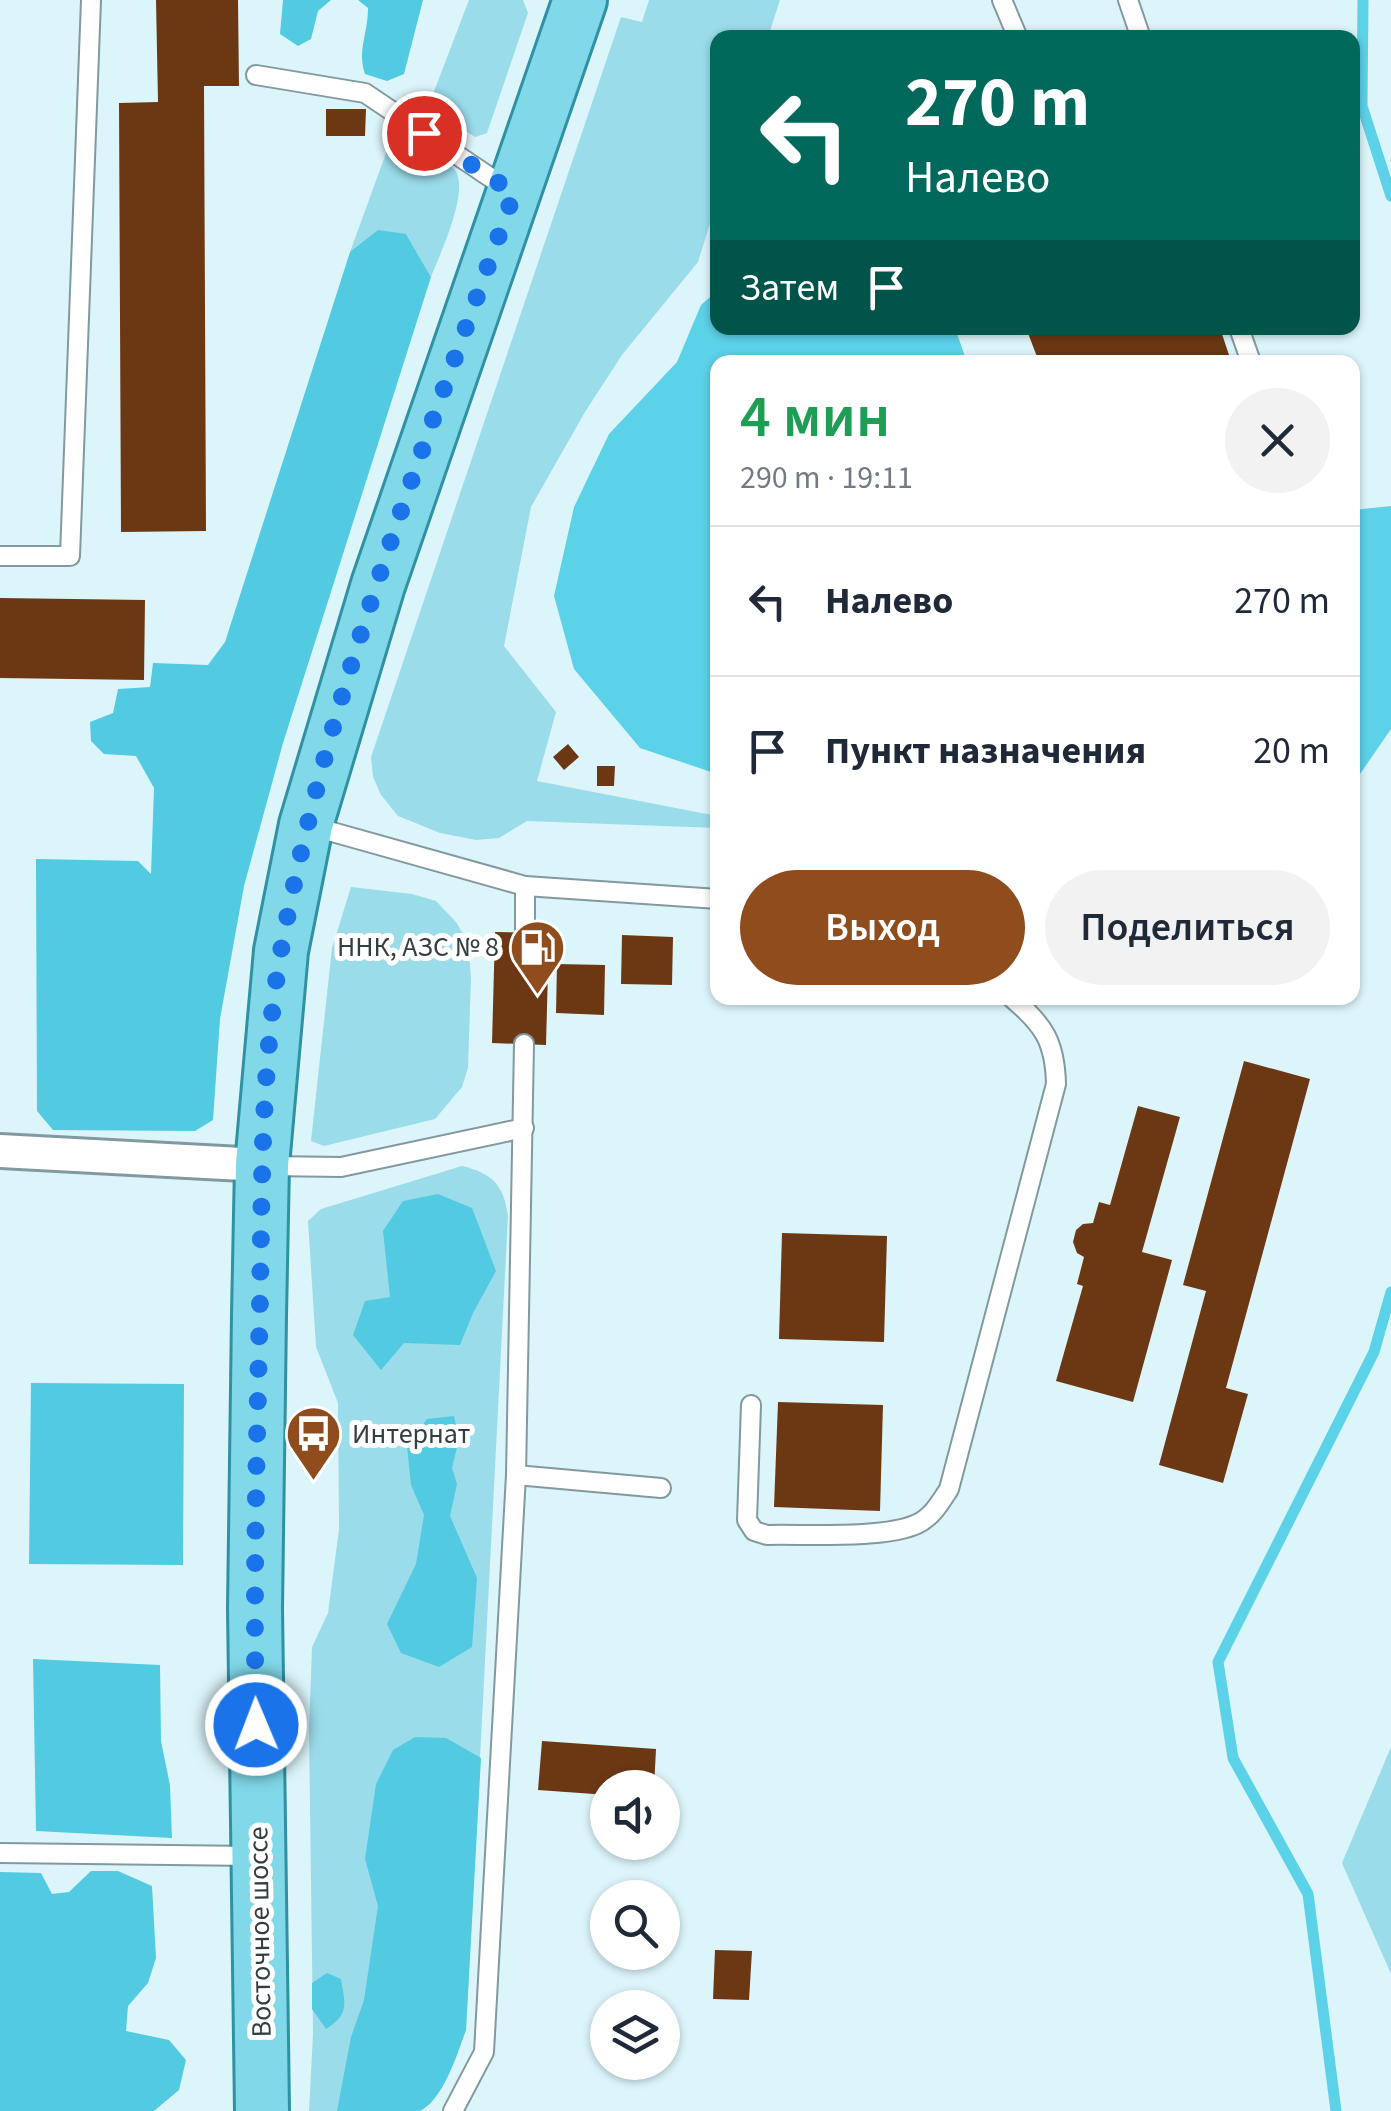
<!DOCTYPE html>
<html lang="ru">
<meta charset="utf-8">
<style>
body{margin:0;font-family:"Source Sans 3",sans-serif;background:#f2f2f3;color:#1f2937;height:100vh;display:flex;flex-direction:column;font-size:38px;white-space:nowrap}
*{box-sizing:border-box;margin:0}
p{font-size:32px;color:#747a83}
.icon{flex:none;width:55px;height:55px;fill:none;stroke:currentColor;stroke-width:2;stroke-linecap:round;stroke-linejoin:round}
.map{position:relative;flex:1;overflow:hidden}
.drawer{position:absolute;left:710px;top:355px;width:650px;height:650px;display:flex;flex-direction:column;background:#fff;border-radius:20px;box-shadow:0 2px 8px #0004}
.drawer>*{flex:none}
.hud{position:absolute;left:710px;top:30px;width:650px;height:305px;border-radius:20px;box-shadow:0 2px 8px #0004;background:#00695c;color:#fff;overflow:hidden}
.controls{position:absolute;left:590px;top:1770px;display:grid;gap:20px}
.controls a{display:grid;place-items:center;width:90px;height:90px;border-radius:50%;background:#fff;box-shadow:0 2px 8px #0004;font-size:50px}
.pin{position:absolute;display:grid;place-items:center;width:85px;height:85px;color:#fff;margin:-42px;border:5px solid #fff;border-radius:50%;box-shadow:0 2px 10px #0007}
.me{position:absolute;width:110px;margin:-55px;rotate:359deg;stroke-linejoin:round;filter:drop-shadow(0 0 8px #0008)}
.turn{display:flex;align-items:center;gap:35px;height:210px;padding:0 30px;font-size:45px}
.turn .icon{width:130px;height:130px;stroke-width:2.5}
.turn b{display:block;font-size:70px;line-height:85px}
.then{display:flex;align-items:center;height:95px;padding:0 30px;background:#0003;gap:20px;font-size:38px}
.round{display:grid;place-items:center;flex:none;width:105px;height:105px;border-radius:52px;background:#f2f2f3}
.summary{display:flex;align-items:center;justify-content:space-between;height:170px;padding:0 30px}
h1{font-size:60px;font-weight:600;line-height:75px;color:#1e9e55}
.cta{display:flex;gap:20px;margin-top:auto;padding:20px 30px}
.cta a{flex:1;height:115px;border-radius:60px;background:#8f4c1d;color:#fff;font-size:40px;font-weight:600;line-height:115px;text-align:center}
.cta a+a{background:#f2f2f3;color:#1f2937}
ul{padding:0;list-style:none}
li{display:flex;align-items:center;gap:30px;height:150px;padding:0 30px;border-top:2px solid #e0e1e3}
li div{flex:1}
li b{display:block;font-size:38px}
li em{font-style:normal}
.map>svg:first-child{display:block}
</style>
<div class="map">
<svg width="1391" height="2111" viewBox="0 0 1391 2111">
<rect width="100%" height="100%" fill="#dcf5fb"/>
<!-- green -->
<g fill="#9bdceb">
<polygon points="469,0 523,0 528,13 487,133 475,137 428,107"/>
<polygon points="649,0 780,0 768,37 718,38 717,201 698,262 622,355 585,412 531,507 504,646 556,712 537,781 717,816 717,828 527,821 499,838 476,840 440,833 398,816 381,795 373,777 371,757 621,17 642,22"/>
<path d="M393 134C408 142 445 158 455 170 470 191 440 254 431 277L406 234 350 252Z"/>
<polygon points="351,887 412,894 436,901 456,922 468,942 471,978 468,1068 462,1087 435,1119 324,1146 311,1141 332,948"/>
<path d="M462 1166C492 1173 504 1185 508 1216L466 2030C455 2060 446 2091 421 2111H309L313 2034 309 1731 312 1647 328 1613 339 1529 338 1403 316 1347 308 1221 321 1209Z"/>
<polygon points="1391,1747 1391,1974 1342,1863"/>
</g>
<!-- forest -->
<g fill="#52cae1">
<polygon points="283,0 331,0 318,11 311,39 298,46 280,34"/>
<path d="M358 0H423L404 74 387 81 365 74C357 50 368 34 368 8Z"/>
<polygon points="378,230 406,234 431,277 283,743 244,886 220,1019 213,1120 195,1131 53,1130 37,1111 36,859 138,861 151,874 154,788 136,756 104,754 91,741 90,722 113,713 118,689 150,687 153,663 208,665 225,642 350,252"/>
<polygon points="438,1194 472,1208 496,1271 473,1313 460,1345 404,1343 381,1370 353,1335 365,1301 390,1297 383,1231 403,1201"/>
<polygon points="31,1383 184,1384 183,1565 29,1564"/>
<polygon points="454,1416 459,1439 452,1468 457,1484 450,1516 477,1578 472,1647 439,1667 401,1653 387,1624 416,1564 424,1515 411,1485 407,1446 427,1419"/>
<polygon points="33,1659 160,1665 161,1741 170,1785 172,1838 36,1831"/>
<path d="M415 1737 446 1738 481 1758 466 2030C458 2051 442 2105 418 2111 397 2111 361 2111 337 2111L351 2037 364 2000 378 1906 365 1859 376 1784 393 1750Z"/>
<polygon points="91,1871 118,1871 152,1886 156,1958 148,1983 128,2006 126,2031 169,2040 186,2060 179,2090 154,2111 0,2111 0,1872 41,1873 52,1894 69,1892"/>
<path d="M327 1973 341 1979C345 2004 350 2014 326 2029L312 2009V1983Z"/>
</g>
<!-- water -->
<g fill="#5cd2e9">
<polygon points="717,291 718,328 955,328 967,362 718,362 717,774 640,748 574,669 554,596 574,507 609,434 677,362 701,305"/>
<polygon points="1391,506 1391,729 1358,777 1352,770 1353,510"/>
</g>
<g fill="none" stroke-linecap="round" stroke-linejoin="round">
<!-- stream -->
<g stroke="#5cd2e9" stroke-width="11">
<polyline points="1363,0 1362,106 1391,196"/>
<polyline points="1336,2111 1308,1894 1233,1758 1218,1662 1374,1352 1391,1292"/>
</g>
</g>
<!-- building -->
<g fill="#6c3814">
<polygon points="156,0 238,0 239,86 204,86 206,531 121,532 119,103 158,102"/>
<polygon points="326,109 366,109 365,136 326,136"/>
<polygon points="1026,328 1220,328 1229,355 1209,362 1039,362"/>
<polygon points="0,598 145,600 144,680 0,678"/>
<polygon points="568,744 579,757 564,770 553,757"/>
<polygon points="597,766 615,766 614,786 597,786"/>
<polygon points="495,932 549,933 546,1045 492,1043"/>
<polygon points="622,935 673,937 672,985 621,984"/>
<polygon points="557,964 605,965 604,1015 556,1013"/>
<polygon points="1244,1061 1310,1079 1226,1388 1248,1394 1223,1483 1159,1465 1206,1291 1183,1285"/>
<polygon points="1138,1106 1180,1117 1142,1252 1172,1260 1133,1402 1056,1381 1083,1286 1077,1284 1084,1257 1077,1253 1073,1242 1076,1230 1083,1224 1093,1223 1099,1202 1110,1205"/>
<polygon points="782,1233 887,1236 884,1342 779,1339"/>
<polygon points="778,1402 883,1405 880,1511 774,1507"/>
<polygon points="542,1741 656,1749 654,1788 608,1788 608,1795 538,1790"/>
<polygon points="715,1950 752,1951 749,2000 713,1999"/>
</g>
<g fill="none" stroke-linecap="round" stroke-linejoin="round">
<defs>
<g id="service">
<polyline points="1002,0 1018,38"/>
<polyline points="1128,0 1141,38"/>
<polyline points="256,75 365,93 509,190"/>
<polyline points="1239,328 1251,362"/>
<polyline points="0,556 70,556 91,0"/>
<polyline points="311,826 525,886 525,933"/>
<polyline points="525,886 718,899"/>
<polyline points="268,1166 341,1167 524,1128"/>
<path d="M751 1405 747 1520 754 1531 767 1535C805 1534 885 1539 917 1524 932 1517 940 1503 949 1489L1056 1084C1055 1042 1044 1025 1012 998"/>
<polyline points="516,1475 661,1488"/>
<polyline points="0,1853 254,1856"/>
<polyline points="453,2111 484,2052 516,1475 524,1044"/>
</g>
<polyline id="minor" points="0,1151 262,1165"/>
<polyline id="primary" points="262,2111 255,1608 259,1315 262,1165 281,951 306,825 378,585 580,0"/>
</defs>
<!-- service casing -->
<use href="#service" stroke="#82999e" stroke-width="22"/>
<!-- minor casing -->
<use href="#minor" stroke="#82999e" stroke-width="38"/>
<!-- primary casing -->
<use href="#primary" stroke="#2f91a3" stroke-width="58"/>
<!-- service -->
<use href="#service" stroke="#fff" stroke-width="18"/>
<!-- minor -->
<use href="#minor" stroke="#fff" stroke-width="32"/>
<!-- primary -->
<use href="#primary" stroke="#80d8e8" stroke-width="52"/>
</g>
<g fill="none" stroke-linecap="round" stroke-linejoin="round">
<!-- route -->
<path stroke="#1a73e8" stroke-width="18" stroke-dasharray="0 32.4" d="M256 1725C253 1583 257 1441 260 1299 262 1182 261 1061 282 945 329 688 427 439 514 193L424 133"/>
</g>
<!-- icons -->
<defs>
<symbol id="fuel-pin" viewBox="-11 -11 22 30"><path d="M0 17L-7.5 6A9.5 9.5 0 1 1 7.5 6Z" fill="#8f4c1d" stroke="#fff"/><path d="M-5.5-6h7V0h2V4h1.3V-2.5L3-4.5l.8-.8L6-3V5H2.5V1h-1V6h-7ZM-4.2-4.7v3.2H.2V-4.7Z" fill="#fff"/></symbol>
<symbol id="bus-pin" viewBox="-11 -11 22 30"><path d="M0 17L-7.5 6A9.5 9.5 0 1 1 7.5 6Z" fill="#8f4c1d" stroke="#fff"/><path d="M-5-6H5V4H4V6H2V4H-2V6H-4V4H-5ZM-3.5-4V0h7V-4ZM-3.5 1.2v1.5H-2V1.2ZM2 1.2v1.5H3.5V1.2Z" fill="#fff"/></symbol>
</defs>
<g fill-rule="evenodd">
<use href="#fuel-pin" x="506" y="916" width="63" height="86"/>
<use href="#bus-pin" x="282" y="1402" width="63" height="86"/>
</g>
<g text-anchor="middle" dominant-baseline="central" stroke-width="10" stroke-linejoin="round" paint-order="stroke">
<!-- poi labels -->
<g font-size="28" fill="#343e40" stroke="#fff" text-anchor="end">
<text x="499" y="947">ННК, АЗС № 8</text>
<text x="352" y="1434" text-anchor="start">Интернат</text>
</g>
<!-- street labels -->
<g font-size="28" fill="#343e40" stroke="#fff">
<text transform="translate(260 1932) rotate(-91)">Восточное шоссе</text>
</g>
</g>
</svg>
<div class="controls">
<a><svg class="icon" aria-label="sound" viewBox="0 0 24 24"><path d="M4 9h4l5-4v14l-5-4H4zM17 9q2 3 0 6"/></svg></a>
<a><svg class="icon" aria-label="search" viewBox="0 0 24 24"><circle cx="10" cy="10" r="6"/><path d="M15 15l6 6"/></svg></a>
<a><svg class="icon" aria-label="layers" viewBox="0 0 24 24"><path d="M12 4l9 5-9 5-9-5zM3 14l9 5 9-5"/></svg></a>
</div>
<div class="pin" style="left:424px;top:133px;background:#d93025"><svg class="icon" aria-label="arrive" viewBox="0 0 24 24"><path d="M6 21V4h12l-3 4 3 4H6"/></svg></div>
<svg class="me" style="left:256px;top:1725px" viewBox="-20 -20 40 40"><circle r="17" fill="#1a73e8" stroke="#fff" stroke-width="3"/><path d="M0-11L8 9 0 5-8 9z" fill="#fff"/></svg>
<div class="hud">
<div class="turn"><svg class="icon" aria-label="left" viewBox="0 0 24 24"><path d="M17 20v-9H6M10 6l-5 5 5 5"/></svg><div><b>270 m</b>Налево</div></div>
<div class="then">Затем<svg class="icon" aria-label="arrive" viewBox="0 0 24 24"><path d="M6 21V4h12l-3 4 3 4H6"/></svg></div>
</div>
<section class="drawer">
<div class="summary"><div><h1>4 мин</h1><p>290 m · 19:11</p></div><a class="round"><svg class="icon" aria-label="close" viewBox="0 0 24 24"><path d="M6 6l12 12M18 6L6 18"/></svg></a></div>
<ul>
<li><svg class="icon" aria-label="left" viewBox="0 0 24 24"><path d="M17 20v-9H6M10 6l-5 5 5 5"/></svg><div><b>Налево</b></div><em>270 m</em></li>
<li><svg class="icon" aria-label="arrive" viewBox="0 0 24 24"><path d="M6 21V4h12l-3 4 3 4H6"/></svg><div><b>Пункт назначения</b></div><em>20 m</em></li>
</ul>
<div class="cta"><a>Выход</a><a>Поделиться</a></div>
</section>
</div>
